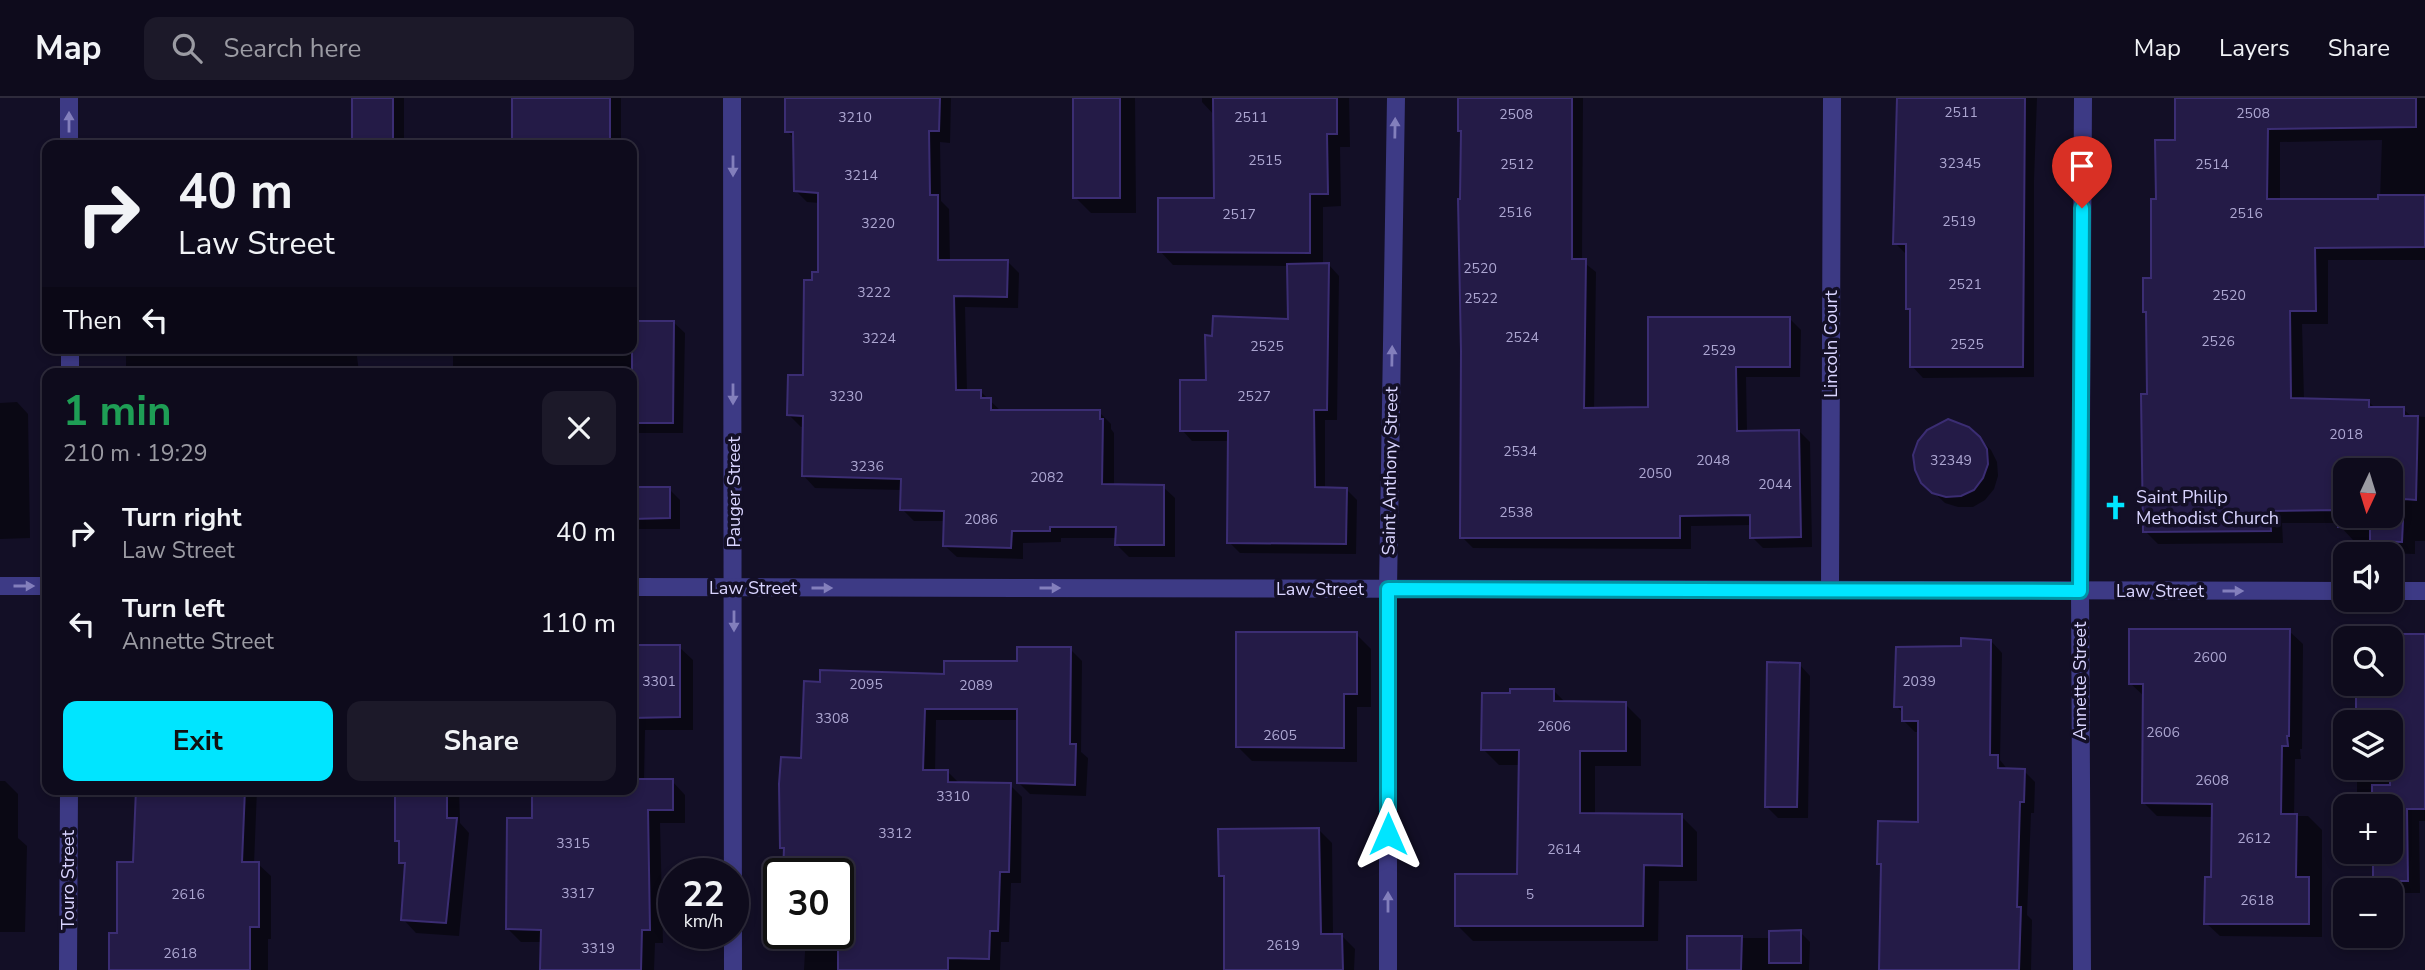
<!DOCTYPE html>
<meta charset="utf-8">
<style>
body{margin:0;font-family:"Nunito Sans",sans-serif;background:#1c1929;color:#f1f3f6;height:100vh;display:flex;flex-direction:column;font-size:26px;white-space:nowrap}
*{box-sizing:border-box;margin:0}
p{font-size:23px;color:#9b9ba3}
.icon{flex:none;width:38px;height:38px;fill:none;stroke:currentColor;stroke-width:2;stroke-linecap:round;stroke-linejoin:round}
.map{position:relative;flex:1;overflow:hidden}
.side{position:absolute;left:42px;top:270px;width:595px;height:427px;display:flex;flex-direction:column;background:#0e0b1c;border-radius:14px;box-shadow:0 4px 10px #0003,0 0 0 2px #2e2b3b}
.side>*{flex:none}
.top-card{position:absolute;left:42px;top:42px;width:595px;height:214px;border-radius:14px;box-shadow:0 4px 10px #0003,0 0 0 2px #2e2b3b;background:#0e0b1c;color:#f1f3f6;overflow:hidden}
.needle{width:46px;rotate:184deg}
.buttons{position:absolute;left:2333px;top:360px;display:grid;gap:14px}
.buttons a{display:grid;place-items:center;width:70px;height:70px;border-radius:14px;background:#0e0b1c;box-shadow:0 4px 10px #0003,0 0 0 2px #2e2b3b;font-size:35px}
.speed{position:absolute;left:658px;top:760px;display:flex;gap:14px;font-size:35px;font-weight:700;text-align:center}
.speed>*{display:grid;place-content:center;width:91px;height:91px;border-radius:50%;background:#0e0b1c;box-shadow:0 4px 10px #0003,0 0 0 2px #2e2b3b;line-height:1}
.speed small{font-size:18px;font-weight:400}
.speed .limit{border:4px solid #111;border-radius:10px;background:#fff;color:#111}
.pin{position:absolute;display:grid;place-items:center;width:60px;height:60px;color:#fff;margin:-72px -30px;border-radius:50% 50% 50% 0;rotate:-45deg;box-shadow:0 0 7px #0007}
.pin .icon{rotate:45deg}
.me{position:absolute;width:77px;margin:-38px;rotate:0deg;stroke-linejoin:round;filter:drop-shadow(0 0 5px #0008)}
.turn{display:flex;align-items:center;gap:24px;height:147px;padding:0 21px;font-size:32px}
.turn .icon{width:91px;height:91px;stroke-width:2.5}
.turn b{display:block;font-size:49px;line-height:60px}
.then{display:flex;align-items:center;height:66px;padding:0 21px;background:#0003;gap:14px;font-size:26px}
.round{display:grid;place-items:center;flex:none;width:74px;height:74px;border-radius:14px;background:#1c1929}
.head{display:flex;align-items:center;justify-content:space-between;height:119px;padding:0 21px}
h1{font-size:42px;font-weight:700;line-height:52px;color:#1e9e55}
.primary-button{display:flex;gap:14px;margin-top:auto;padding:14px 21px}
.primary-button a{flex:1;height:80px;border-radius:14px;background:#00e5ff;color:#111;font-size:28px;font-weight:700;line-height:80px;text-align:center}
.primary-button a+a{background:#1c1929;color:#f1f3f6}
ul{padding:0;list-style:none}
li{display:flex;align-items:center;gap:21px;height:91px;padding:0 21px}
li div{flex:1}
li b{display:block;font-size:26px}
li em{font-style:normal}
header{display:flex;align-items:center;gap:42px;box-sizing:border-box;height:98px;padding:0 35px;background:#0e0b1c;border-bottom:2px solid #2e2b3b}
header strong{font-size:33px}
nav{display:flex;gap:38px;margin-inline-start:auto;font-size:24px}
.search{width:490px;height:63px;background:#1c1929;display:flex;align-items:center;gap:18px;box-sizing:border-box;padding:0 24px;border-radius:14px;color:#9b9ba3;font-size:26px}
.map>svg:first-child{display:block}
</style>
<header>
<strong>Map</strong>
<div class="search"><svg class="icon" aria-label="search" viewBox="0 0 24 24"><circle cx="10" cy="10" r="6"/><path d="M15 15l6 6"/></svg>Search here</div>
<nav><a>Map</a><a>Layers</a><a>Share</a></nav>
</header>
<div class="map">
<svg width="2425" height="872" viewBox="0 0 2425 872">
<rect width="100%" height="100%" fill="#130f26"/>
<!-- shadow -->
<g fill="#0007" fill-rule="evenodd">
<rect x="354" y="0" width="50" height="47"/>
<polygon points="514,0 621,0 621,47 513,47"/>
<polygon points="787,0 951,0 950,45 940,44 941,103 949,111 950,164 1007,163 1019,175 1018,210 965,209 967,294 981,294 1002,314 1099,314 1111,326 1111,331 1114,335 1114,388 1163,389 1175,400 1175,459 1129,459 1117,447 1117,440 1061,440 1061,444 1023,445 1023,461 957,459 945,448 945,423 914,423 902,411 902,392 815,390 804,378 805,329 801,329 789,317 805,279 814,183 820,176 820,105 807,104 795,92 795,41 787,33"/>
<polygon points="1075,0 1135,0 1136,115 1091,115 1075,99"/>
<polygon points="1202,0 1349,0 1350,49 1340,49 1341,108 1323,109 1323,167 1329,167 1339,178 1337,322 1325,322 1325,391 1346,391 1357,402 1356,456 1240,455 1229,444 1230,343 1192,343 1182,332 1208,284 1290,222 1288,168 1173,167 1160,153 1215,102 1215,18 1202,4"/>
<polygon points="1460,0 1583,0 1582,163 1596,174 1594,312 1650,311 1790,221 1801,232 1800,279 1746,279 1747,334 1799,333 1810,344 1812,449 1763,450 1752,439 1752,427 1691,428 1691,451 1473,450 1462,439 1463,34"/>
<polygon points="1898,0 2037,0 2034,82 2034,279 1923,280 1912,268 1912,215 1908,210 1906,156 1895,145"/>
<path d="M2177 0H2425V162H2328V226H2302L2304 302 2369 304 2375 310 2403 311 2411 318 2425 319V443H2415V456L2385 455 2372 442H2353L2340 428V425H2282L2283 445 2158 446 2145 433 2149 298 2148 217 2144 213 2152 182 2157 103 2177 44ZM2382 42 2380 103H2280V44ZM2345 373H2390V418H2345Z"/>
<polygon points="122,44 273,46 275,47 122,47"/>
<polygon points="673,224 685,235 683,335 632,335 632,275 453,274 453,250 632,250 632,225"/>
<polygon points="126,250 356,250 359,275 129,275 126,272"/>
<polygon points="17,304 28,316 30,440 0,441 0,305"/>
<polygon points="1979,340 1991,352 1997,364 1998,378 1994,391 1985,402 1973,409 1958,409 1945,405 1923,384"/>
<polygon points="632,391 669,391 680,402 680,431 632,431"/>
<polygon points="2289,533 2303,546 2302,651 2300,651 2301,661 2295,661 2294,718 2308,718 2322,732 2322,839 2220,838 2206,825 2212,781 2214,719 2157,718 2144,705 2145,599 2131,586"/>
<polygon points="1356,536 1371,551 1371,609 1357,609 1357,664 1252,663 1238,649"/>
<polygon points="632,538 643,549 679,549 693,562 693,632 645,632 644,683 672,683 685,697 685,725 660,725 663,845 655,845 654,872 542,872 543,844 521,844 508,831 534,722 632,691"/>
<polygon points="2425,538 2425,723 2419,723 2420,795 2390,795 2375,782 2390,754 2390,709 2357,709 2357,670 2390,670 2390,586"/>
<polygon points="1991,543 2002,555 2000,662 2008,672 2024,673 2035,684 2034,715 2031,715 2027,817 2032,822 2031,872 1881,872 1882,768 1879,765 1920,726 1920,634 1915,634 1903,622 1904,616 1896,608 1963,550"/>
<polygon points="1070,551 1082,563 1081,654 1088,660 1086,698 1030,696 1018,684 1019,622 936,622 935,674 948,674 960,686 1010,687 1022,699 1021,785 1011,785 1009,844 1001,844 1000,872 804,872 806,835 838,835 838,775 785,775 785,753 782,750 803,661 946,578 1019,564"/>
<polygon points="1799,566 1810,578 1808,720 1778,720 1767,709"/>
<polygon points="1554,593 1566,605 1625,606 1641,622 1641,668 1595,668 1595,717 1681,718 1697,734 1697,783 1659,783 1658,843 1473,843 1457,827 1518,778 1521,667 1499,667 1483,651"/>
<polygon points="0,683 5,683 18,696 18,740 27,748 25,834 0,834"/>
<polygon points="138,691 257,691 254,766 258,766 271,778 271,841 268,841 268,872 111,872 111,837 119,837 135,766"/>
<polygon points="397,691 459,691 460,725 469,735 459,838 416,835 403,821 407,770 401,764 401,746 397,742"/>
<polygon points="1319,732 1332,745 1333,838 1342,838 1355,851 1354,872 1231,872 1226,783 1220,777"/>
<polygon points="1800,834 1810,844 1809,872 1688,872 1688,840 1771,840"/>
</g>
<!-- building -->
<g fill="#241b47" stroke="#3b2d73" stroke-width="2" fill-rule="evenodd">
<rect x="352" y="0" width="41" height="47"/>
<rect x="512" y="0" width="98" height="47"/>
<polygon points="785,0 940,0 939,33 929,33 930,97 938,97 938,162 1008,162 1007,199 954,198 956,292 981,292 981,300 991,300 991,312 1100,312 1100,321 1103,321 1102,386 1164,387 1164,447 1115,447 1116,429 1050,429 1050,433 1012,433 1011,450 943,448 944,413 900,412 901,381 802,378 803,318 787,317 788,277 803,277 804,182 812,182 812,174 818,174 818,95 794,93 793,34 785,34"/>
<rect x="1073" y="0" width="47" height="100"/>
<polygon points="1213,0 1337,0 1337,36 1327,36 1328,96 1310,96 1310,155 1158,154 1158,100 1214,100"/>
<polygon points="1458,0 1572,0 1572,161 1586,161 1584,310 1648,309 1648,219 1790,219 1790,269 1736,269 1737,333 1799,332 1801,439 1750,440 1750,417 1680,418 1680,440 1460,440 1461,253 1458,101 1460,101 1461,33 1458,33"/>
<polygon points="1897,0 2025,0 2023,269 1910,269 1910,211 1906,211 1906,146 1893,146"/>
<path d="M2175 0H2416V29L2268 31 2267 101H2378V97H2425V149L2315 150 2316 213H2290L2291 300 2369 302V309H2404V318H2418L2416 402 2404 401 2402 444 2370 443V430L2338 429 2339 412 2270 413 2271 433 2143 434 2141 296H2147L2146 214H2143V180H2151V101H2156L2155 42H2175ZM2345 373H2390V418H2345Z"/>
<polygon points="1329,165 1327,312 1314,312 1315,389 1347,390 1346,446 1227,445 1228,333 1180,333 1180,282 1206,282 1205,237 1212,238 1213,218 1288,221 1287,166"/>
<polygon points="632,223 674,223 673,325 632,325"/>
<polygon points="1948,321 1969,329 1980,339 1987,351 1988,366 1983,380 1974,392 1961,398 1946,399 1932,395 1921,385 1915,372 1913,357 1918,343 1927,332"/>
<polygon points="632,389 670,389 670,420 632,421"/>
<polygon points="2129,531 2290,531 2289,638 2287,638 2288,648 2282,648 2281,716 2297,716 2296,779 2309,779 2309,826 2204,826 2205,779 2211,779 2212,706 2142,705 2143,586 2129,586"/>
<polygon points="1236,534 1357,534 1357,596 1344,596 1344,650 1236,649"/>
<polygon points="2357,536 2425,536 2425,711 2407,711 2408,783 2373,783 2373,754 2390,754 2390,709 2372,709 2372,687 2390,687 2390,625 2356,625 2356,586 2390,586 2390,541 2357,541"/>
<polygon points="1961,540 1991,542 1990,657 1998,657 1998,670 2025,671 2024,704 2020,704 2017,809 2021,809 2019,872 1879,872 1881,766 1877,766 1878,723 1918,724 1918,623 1902,623 1902,609 1894,609 1896,549 1961,548"/>
<polygon points="632,547 680,547 680,619 632,620"/>
<polygon points="1017,549 1071,549 1070,646 1076,646 1075,687 1017,685 1017,611 925,611 923,672 948,672 948,684 1011,685 1009,774 1000,774 998,833 990,833 989,861 948,860 948,872 838,872 838,775 783,775 784,750 780,750 779,686 781,659 801,660 804,583 820,584 820,572 944,576 944,563 1017,563"/>
<polygon points="1767,564 1800,565 1797,709 1765,709"/>
<polygon points="1510,591 1554,591 1554,603 1626,604 1626,653 1580,653 1580,715 1682,716 1682,768 1644,767 1643,828 1455,828 1455,776 1517,776 1519,652 1481,652 1482,595 1510,595"/>
<polygon points="632,681 673,681 673,712 648,712 650,832 642,832 641,872 540,872 541,832 506,831 507,720 532,720 532,691 632,691"/>
<polygon points="136,691 245,691 242,764 259,764 259,829 250,829 250,872 109,872 109,835 117,835 117,764 133,764"/>
<polygon points="395,691 447,691 447,720 457,720 446,825 401,822 405,765 399,765 399,743 395,743"/>
<polygon points="1319,730 1321,836 1342,836 1343,872 1224,872 1224,778 1219,778 1218,731"/>
<polygon points="1801,832 1801,865 1769,865 1769,833"/>
<polygon points="1687,838 1742,838 1741,872 1687,872"/>
</g>
<g fill="none" stroke-linecap="round" stroke-linejoin="round">
<!-- minor -->
<g stroke="#3d3a85" stroke-width="18">
<polyline points="69,0 69,47"/>
<polyline points="732,0 733,872"/>
<polyline points="70,250 70,275"/>
<polyline points="0,488 47,488"/>
<polyline points="632,489 2345,493"/>
<polyline points="1830,492 1832,0"/>
<polyline points="2390,493 2425,493"/>
<polyline points="68,872 69,691"/>
<polyline points="1388,872 1388,491 1396,0"/>
<polyline points="2082,872 2080,493 2083,0"/>
</g>
</g>
<!-- one-way arrows -->
<defs><path id="oneway-solid" d="M-6-.8H1V-3.2L6.5 0L1 3.2V.8H-6Z" transform="scale(1.75)"/></defs>
<g fill="#837fbc">
<use href="#oneway-solid" transform="translate(69 24) rotate(-90)"/>
<use href="#oneway-solid" transform="translate(1395 30) rotate(-89)"/>
<use href="#oneway-solid" transform="translate(733 68) rotate(90)"/>
<use href="#oneway-solid" transform="translate(1392 258) rotate(-89)"/>
<use href="#oneway-solid" transform="translate(733 296) rotate(90)"/>
<use href="#oneway-solid" transform="translate(24 488)"/>
<use href="#oneway-solid" transform="translate(822 490)"/>
<use href="#oneway-solid" transform="translate(1050 490)"/>
<use href="#oneway-solid" transform="translate(2233 493)"/>
<use href="#oneway-solid" transform="translate(734 523) rotate(90)"/>
<use href="#oneway-solid" transform="translate(1388 804) rotate(-90)"/>
</g>
<g fill="none" stroke-linecap="round" stroke-linejoin="round">
<defs>
<polyline id="route" points="1388,736 1388,491 2080,493 2082,110"/>
</defs>
<!-- route casing -->
<use href="#route" stroke="#0095a6" stroke-width="18"/>
<!-- route -->
<use href="#route" stroke="#00e5ff" stroke-width="12"/>
</g>
<!-- icons -->
<defs>
<symbol id="church-bare" viewBox="-9 -9 18 18"><path d="M-1.2-6h2.4v3.5h3.3v2.4h-3.3V6h-2.4V-.1h-3.3v-2.4h3.3Z" fill="#00e5ff" stroke="#130f26" stroke-width="2.5" paint-order="stroke"/></symbol>
</defs>
<g fill-rule="evenodd">
<use href="#church-bare" x="2098" y="392" width="35" height="35"/>
</g>
<g text-anchor="middle" dominant-baseline="central" stroke-width="7" stroke-linejoin="round" paint-order="stroke">
<!-- number labels -->
<g font-size="14" fill="#aca6d1">
<text x="1961" y="14">2511</text>
<text x="2253" y="15">2508</text>
<text x="1516" y="16">2508</text>
<text x="855" y="19">3210</text>
<text x="1251" y="19">2511</text>
<text x="1265" y="62">2515</text>
<text x="1960" y="65">32345</text>
<text x="1517" y="66">2512</text>
<text x="2212" y="66">2514</text>
<text x="861" y="77">3214</text>
<text x="1515" y="114">2516</text>
<text x="2246" y="115">2516</text>
<text x="1239" y="116">2517</text>
<text x="1959" y="123">2519</text>
<text x="878" y="125">3220</text>
<text x="1480" y="170">2520</text>
<text x="1965" y="186">2521</text>
<text x="874" y="194">3222</text>
<text x="2229" y="197">2520</text>
<text x="1481" y="200">2522</text>
<text x="1522" y="239">2524</text>
<text x="879" y="240">3224</text>
<text x="2218" y="243">2526</text>
<text x="1967" y="246">2525</text>
<text x="1267" y="248">2525</text>
<text x="1719" y="252">2529</text>
<text x="846" y="298">3230</text>
<text x="1254" y="298">2527</text>
<text x="2346" y="336">2018</text>
<text x="1520" y="353">2534</text>
<text x="1713" y="362">2048</text>
<text x="1951" y="362">32349</text>
<text x="867" y="368">3236</text>
<text x="1655" y="375">2050</text>
<text x="1047" y="379">2082</text>
<text x="1775" y="386">2044</text>
<text x="1516" y="414">2538</text>
<text x="981" y="421">2086</text>
<text x="2210" y="559">2600</text>
<text x="659" y="583">3301</text>
<text x="1919" y="583">2039</text>
<text x="866" y="586">2095</text>
<text x="976" y="587">2089</text>
<text x="832" y="620">3308</text>
<text x="1554" y="628">2606</text>
<text x="2163" y="634">2606</text>
<text x="1280" y="637">2605</text>
<text x="2212" y="682">2608</text>
<text x="953" y="698">3310</text>
<text x="895" y="735">3312</text>
<text x="2254" y="740">2612</text>
<text x="573" y="745">3315</text>
<text x="1564" y="751">2614</text>
<text x="578" y="795">3317</text>
<text x="188" y="796">2616</text>
<text x="1530" y="796">5</text>
<text x="2257" y="802">2618</text>
<text x="1283" y="847">2619</text>
<text x="598" y="850">3319</text>
<text x="180" y="855">2618</text>
</g>
<!-- street labels -->
<g font-size="18" fill="#d9d4ff" stroke="#130f26">
<text transform="translate(1831 246) rotate(-90)">Lincoln Court</text>
<text transform="translate(1390 373) rotate(-89)">Saint Anthony Street</text>
<text transform="translate(734 394) rotate(-90)">Pauger Street</text>
<text x="753" y="490">Law Street</text>
<text x="1320" y="491">Law Street</text>
<text x="2160" y="493">Law Street</text>
<text transform="translate(2080 583) rotate(-90)">Annette Street</text>
<text transform="translate(68 782) rotate(-90)">Touro Street</text>
</g>
<!-- poi labels -->
<g font-size="18" fill="#d9d4ff" stroke="#130f26" text-anchor="start">
<text x="2136" y="399">Saint Philip<tspan x="2136" dy="21">Methodist Church</tspan></text>
</g>
</g>
</svg>
<div class="buttons">
<a><svg class="needle" viewBox="-14 -14 28 28"><path d="M0-13l5 13h-10z" fill="#e53935"/><path d="M0 13l5-13h-10z" fill="#9b9ba3"/></svg></a>
<a><svg class="icon" aria-label="sound" viewBox="0 0 24 24"><path d="M4 9h4l5-4v14l-5-4H4zM17 9q2 3 0 6"/></svg></a>
<a><svg class="icon" aria-label="search" viewBox="0 0 24 24"><circle cx="10" cy="10" r="6"/><path d="M15 15l6 6"/></svg></a>
<a><svg class="icon" aria-label="layers" viewBox="0 0 24 24"><path d="M12 4l9 5-9 5-9-5zM3 14l9 5 9-5"/></svg></a>
<a>+</a>
<a>−</a>
</div>
<div class="speed"><div>22<small>km/h</small></div><div class="limit">30</div></div>
<div class="pin" style="left:2082px;top:110px;background:#d93025"><svg class="icon" aria-label="arrive" viewBox="0 0 24 24"><path d="M6 21V4h12l-3 4 3 4H6"/></svg></div>
<svg class="me" style="left:1388px;top:736px" viewBox="-20 -20 40 40"><path d="M0-17L14 15 0 8-14 15z" fill="#00e5ff" stroke="#fff" stroke-width="4"/></svg>
<div class="top-card">
<div class="turn"><svg class="icon" aria-label="right" viewBox="0 0 24 24"><path d="M7 20v-9h11M14 6l5 5-5 5"/></svg><div><b>40 m</b>Law Street</div></div>
<div class="then">Then<svg class="icon" aria-label="left" viewBox="0 0 24 24"><path d="M17 20v-9H6M10 6l-5 5 5 5"/></svg></div>
</div>
<section class="side">
<div class="head"><div><h1>1 min</h1><p>210 m · 19:29</p></div><a class="round"><svg class="icon" aria-label="close" viewBox="0 0 24 24"><path d="M6 6l12 12M18 6L6 18"/></svg></a></div>
<ul>
<li><svg class="icon" aria-label="right" viewBox="0 0 24 24"><path d="M7 20v-9h11M14 6l5 5-5 5"/></svg><div><b>Turn right</b><p>Law Street</p></div><em>40 m</em></li>
<li><svg class="icon" aria-label="left" viewBox="0 0 24 24"><path d="M17 20v-9H6M10 6l-5 5 5 5"/></svg><div><b>Turn left</b><p>Annette Street</p></div><em>110 m</em></li>
</ul>
<div class="primary-button"><a>Exit</a><a>Share</a></div>
</section>
</div>
